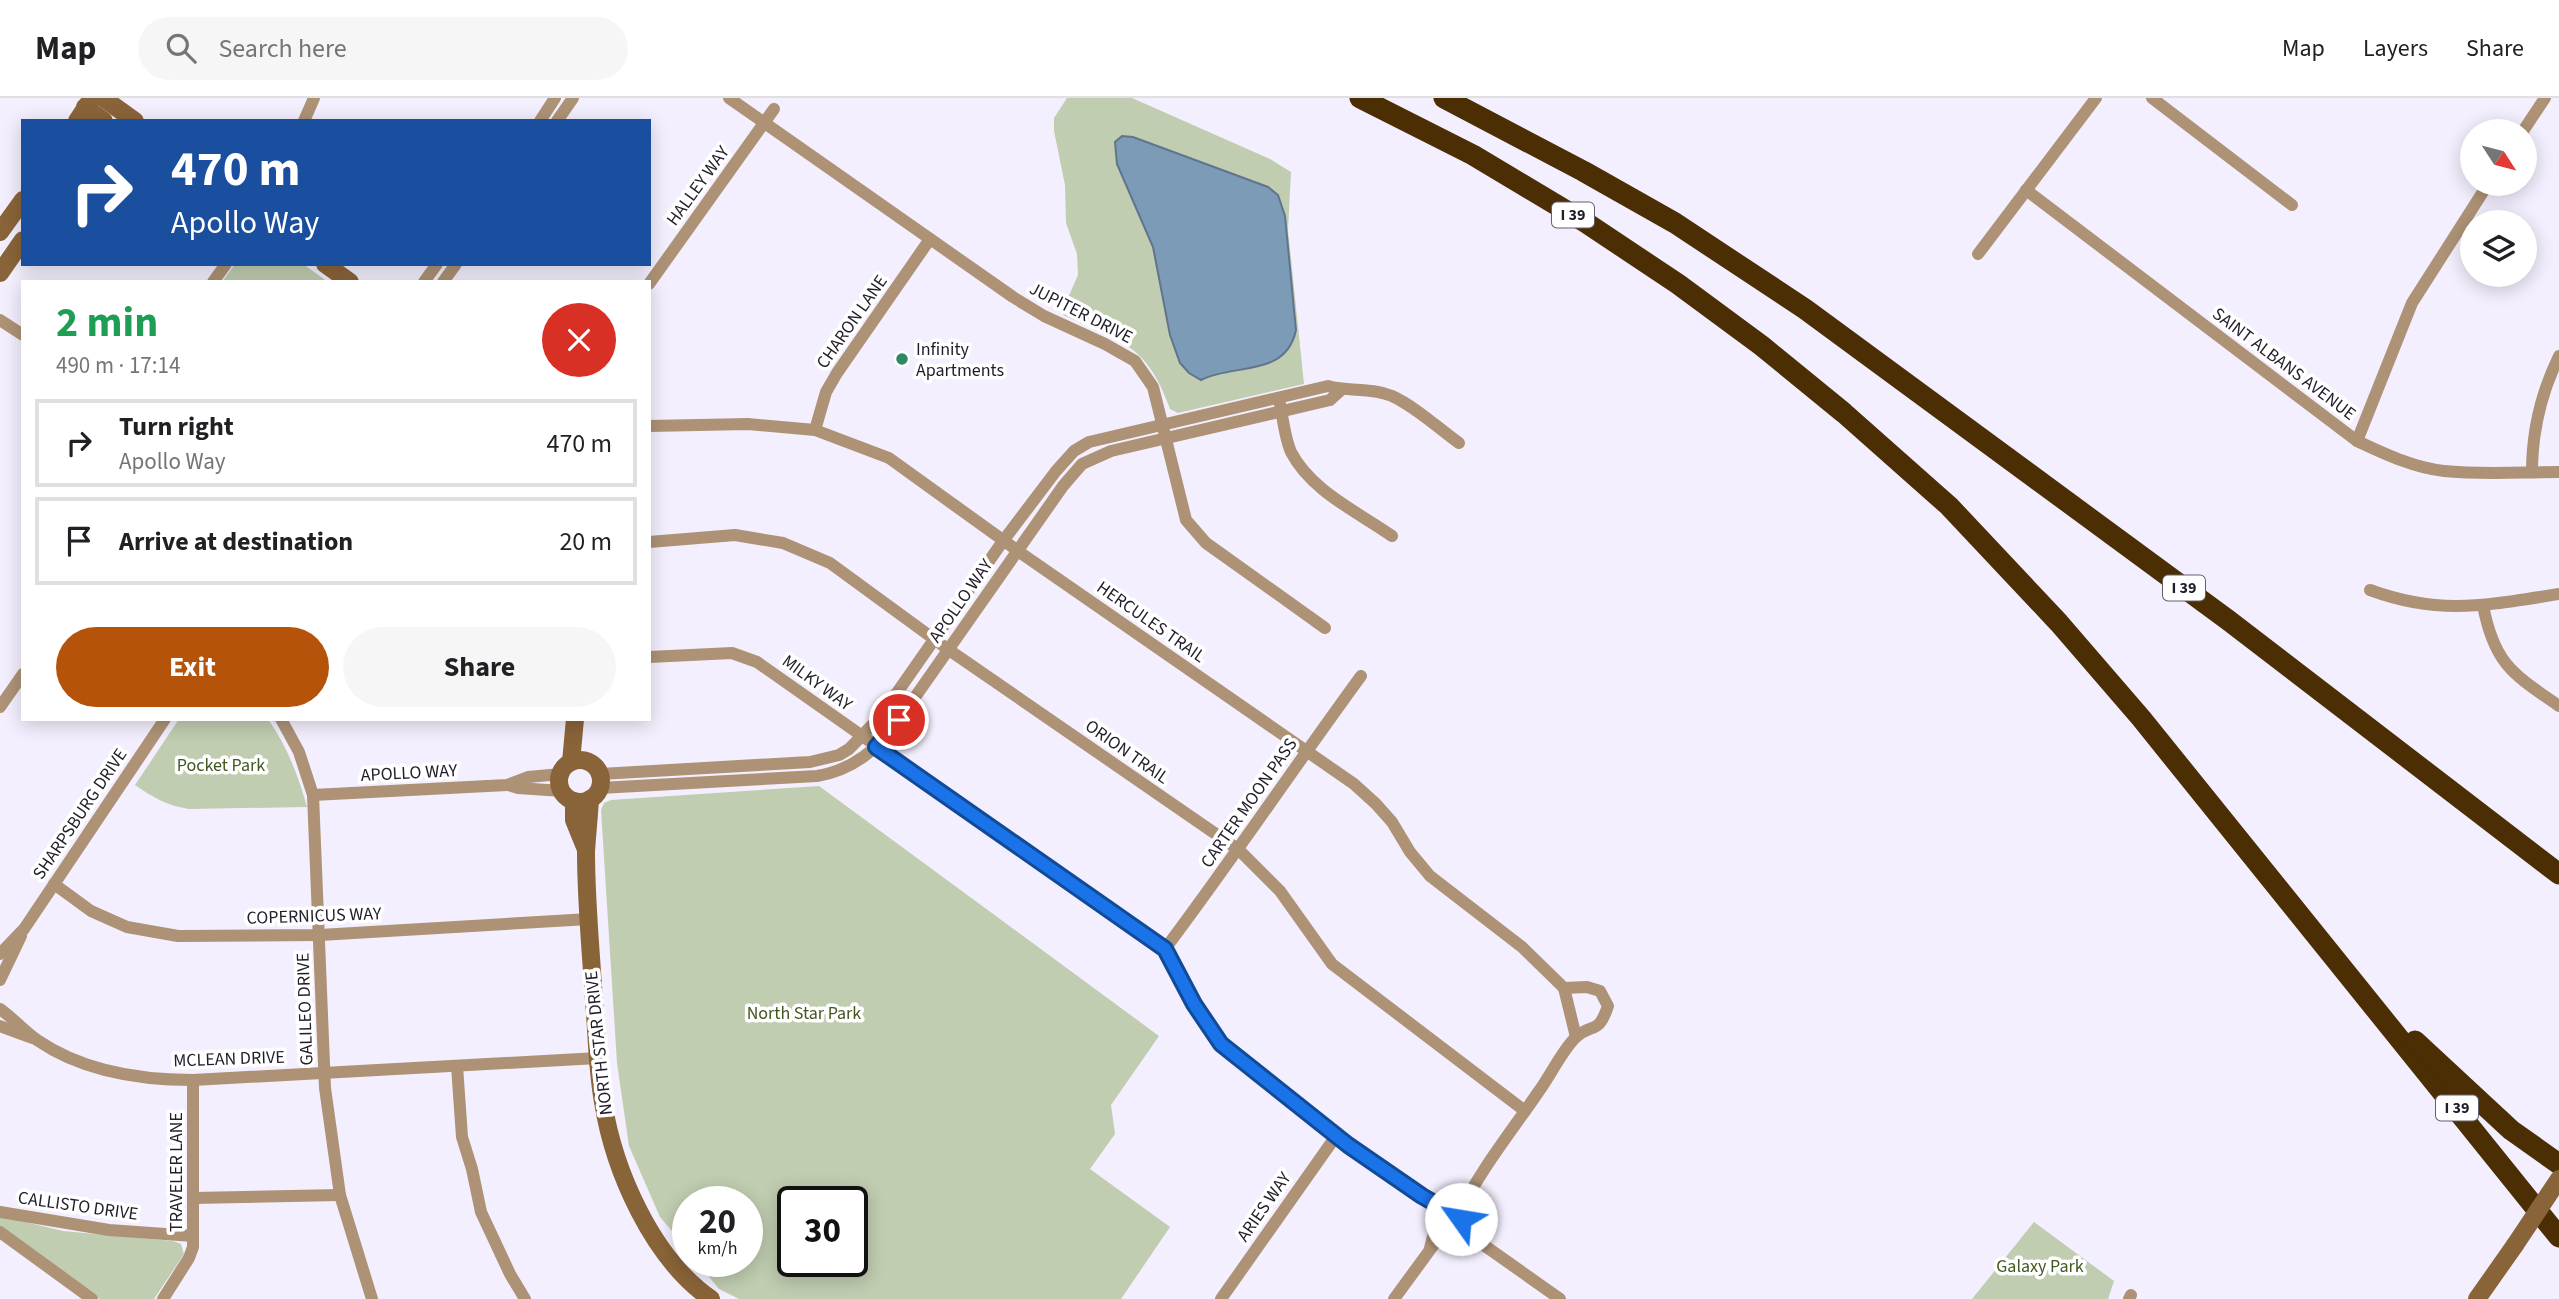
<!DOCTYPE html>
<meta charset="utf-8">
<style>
body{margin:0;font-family:"Source Sans 3",sans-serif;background:#f6f6f6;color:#202124;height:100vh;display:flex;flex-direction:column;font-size:26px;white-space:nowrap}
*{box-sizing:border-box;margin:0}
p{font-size:23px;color:#757577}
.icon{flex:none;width:38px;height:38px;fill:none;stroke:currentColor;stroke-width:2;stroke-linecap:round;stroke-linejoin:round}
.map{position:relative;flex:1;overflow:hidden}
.drawer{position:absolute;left:21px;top:182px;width:630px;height:441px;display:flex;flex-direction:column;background:#fff;border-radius:0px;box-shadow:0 4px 18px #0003}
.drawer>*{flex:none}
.guide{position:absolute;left:21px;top:21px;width:630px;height:147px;border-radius:0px;box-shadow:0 4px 18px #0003;background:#1a4fa0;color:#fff;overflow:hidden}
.needle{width:46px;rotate:126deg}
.tools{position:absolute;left:2460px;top:21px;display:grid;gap:14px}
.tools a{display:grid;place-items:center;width:77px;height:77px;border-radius:50%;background:#fff;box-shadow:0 4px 18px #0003;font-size:35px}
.speed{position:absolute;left:672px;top:1088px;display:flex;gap:14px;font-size:35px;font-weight:700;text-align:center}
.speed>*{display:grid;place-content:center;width:91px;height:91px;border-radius:50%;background:#fff;box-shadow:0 4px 18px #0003;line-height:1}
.speed small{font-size:18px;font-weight:400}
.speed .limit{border:4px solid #111;border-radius:10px;background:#fff;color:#111}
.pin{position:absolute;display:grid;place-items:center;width:60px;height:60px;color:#fff;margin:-30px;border:4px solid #fff;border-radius:50%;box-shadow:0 2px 7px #0007}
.me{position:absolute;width:77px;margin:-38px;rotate:302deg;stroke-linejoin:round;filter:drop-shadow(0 0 5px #0008)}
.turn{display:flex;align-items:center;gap:24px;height:147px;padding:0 35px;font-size:32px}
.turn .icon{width:91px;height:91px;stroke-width:2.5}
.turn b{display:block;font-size:49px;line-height:60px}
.round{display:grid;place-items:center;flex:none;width:74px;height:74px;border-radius:37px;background:#f6f6f6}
.headline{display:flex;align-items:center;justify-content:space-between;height:119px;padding:0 35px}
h1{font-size:42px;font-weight:700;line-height:52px;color:#1e9e55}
.cta{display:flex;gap:14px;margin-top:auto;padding:14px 35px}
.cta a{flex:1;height:80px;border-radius:42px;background:#b45309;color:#fff;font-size:28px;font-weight:700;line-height:80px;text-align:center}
.cta a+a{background:#f6f6f6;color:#202124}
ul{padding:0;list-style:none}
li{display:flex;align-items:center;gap:21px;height:88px;margin:0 14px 10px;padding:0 21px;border:4px solid #e0e0e0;border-radius:0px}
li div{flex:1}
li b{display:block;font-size:26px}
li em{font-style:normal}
header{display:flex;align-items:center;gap:42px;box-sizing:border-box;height:98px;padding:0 35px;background:#fff;border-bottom:2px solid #e0e0e0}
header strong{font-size:33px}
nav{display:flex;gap:38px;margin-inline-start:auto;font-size:24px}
.search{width:490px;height:63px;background:#f6f6f6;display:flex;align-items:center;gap:18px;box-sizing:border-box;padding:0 24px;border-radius:38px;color:#757577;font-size:26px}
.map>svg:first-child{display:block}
</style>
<header>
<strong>Map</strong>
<div class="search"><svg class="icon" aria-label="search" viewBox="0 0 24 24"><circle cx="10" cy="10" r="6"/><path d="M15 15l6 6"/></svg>Search here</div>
<nav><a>Map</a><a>Layers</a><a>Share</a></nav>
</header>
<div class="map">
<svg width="2559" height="1201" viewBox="0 0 2559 1201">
<rect width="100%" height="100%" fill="#f4effe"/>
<!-- green -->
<g fill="#c0cdb0" fill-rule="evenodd">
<path d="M1067 0H1132L1270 61 1291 74 1288 132 1304 286 1178 315 1170 311C1147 246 1121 243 1063 217L1064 209 1078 177 1077 156 1066 125 1065 87 1054 33V20Z"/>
<polygon points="235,166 303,166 328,184 222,184"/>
<path d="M179 621H268C287 648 298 677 307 709L189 711C168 708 152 699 135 687Z"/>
<path d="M819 688 1159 938 1111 1007 1115 1036 1090 1071 1170 1129 1121 1201H739L719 1191 697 1164H747V1104H688V1152L660 1119 629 1048 617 965 601 712 604 705 611 702ZM793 1104H852V1164H793Z"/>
<polygon points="0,1118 63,1133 173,1143 181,1146 184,1156 154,1201 100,1201 0,1129"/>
<polygon points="2034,1124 2114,1183 2108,1201 1972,1201"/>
</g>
<!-- water -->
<path fill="#7b9bb6" stroke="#60758c" stroke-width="2" d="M1122 38 1133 39 1268 89 1278 97 1285 118 1296 232C1286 280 1234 265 1201 282L1189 275 1180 265 1170 237 1153 149 1117 66 1115 44Z"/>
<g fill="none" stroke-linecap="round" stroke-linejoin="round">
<!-- street -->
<g stroke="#ad9276" stroke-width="12">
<polyline points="729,0 1013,199 1044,218 1105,246 1135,263 1153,289 1186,422 1206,445 1325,530"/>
<polyline points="2152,0 2292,107"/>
<polyline points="304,23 314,0"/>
<polyline points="540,23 555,0"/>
<polyline points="557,23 573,0"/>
<polyline points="2523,33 2545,0"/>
<path d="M2026 92 2357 343C2385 356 2414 370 2444 373 2483 377 2521 374 2559 374"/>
<polyline points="1978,156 2096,0"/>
<polyline points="213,184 226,166"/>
<polyline points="424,184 437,166"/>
<polyline points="443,184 456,166"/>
<polyline points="649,186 774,11"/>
<polyline points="0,222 23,237"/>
<path d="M1280 306C1283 321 1285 341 1291 354 1311 393 1358 414 1392 438"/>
<polyline points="649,328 748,326 815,332 889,360 1018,453 1354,686 1376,706 1392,724 1410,754 1430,778 1522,849 1564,890"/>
<polyline points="815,332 826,294 837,275 930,141"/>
<polyline points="2357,343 2412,205 2488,86"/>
<path d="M2532 374C2532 332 2541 295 2559 258"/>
<polyline points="649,444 735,437 783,445 830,465 949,552 1239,752 1280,793 1332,866 1525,1013"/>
<path d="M2370 492C2441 518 2487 507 2559 496"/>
<path d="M2483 507C2494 566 2513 576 2559 608"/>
<polyline points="649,559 732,555 757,564 1165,851 1194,906 1221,946 1348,1047 1422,1098 1443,1110"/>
<polyline points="0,609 23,576"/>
<polyline points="281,621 299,654 313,697 325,990 340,1097 372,1201"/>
<path d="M600 676 810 664 839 657 849 651 880 619 1003 443 1056 373 1074 353 1089 344 1328 288C1348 294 1371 289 1392 298 1416 309 1438 330 1459 345"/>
<polyline points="508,687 518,690 562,693"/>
<path d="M600 690 817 678C853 672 878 651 899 622L1063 388 1082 366 1111 353 1330 302 1341 292"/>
<polyline points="313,697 507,687 528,679 561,676"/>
<polyline points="54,786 91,813 127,829 178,838 320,837 589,821"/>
<path d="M1165 851C1232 762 1295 668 1361 578"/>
<polyline points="0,856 24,831 165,621"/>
<polyline points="0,882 21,838"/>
<polyline points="1564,890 1576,939"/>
<path d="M0 911C13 920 24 933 37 942 82 973 141 982 193 982L598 960"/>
<polyline points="0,928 32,940"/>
<polyline points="457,968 462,1039 472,1071 481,1114 510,1176 525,1201"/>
<polyline points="194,1100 340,1097"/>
<polyline points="0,1114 109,1132 193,1138"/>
<path d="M1459 1115C1481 1071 1511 1034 1539 993 1550 978 1562 953 1575 940 1592 924 1598 938 1608 908L1600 893 1587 889 1564 890"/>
<polyline points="1455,1131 1478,1143 1560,1201"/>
<polyline points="0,1134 92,1201"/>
<polyline points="1430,1150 1440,1112 1450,1109 1459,1115 1460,1124 1455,1131 1446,1133 1437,1126"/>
<polyline points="163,1201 189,1160 193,1149 193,982"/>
<polyline points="1221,1201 1336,1038"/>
<polyline points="1394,1201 1435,1145"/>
<polyline points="2129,1201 2131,1197"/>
</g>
<!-- secondary -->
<g stroke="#8a6439" stroke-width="18">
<polyline points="103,0 135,23"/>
<polyline points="85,9 104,23"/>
<polyline points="77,23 92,0"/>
<polyline points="0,134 23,102"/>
<polyline points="325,166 350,184"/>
<polyline points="0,175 23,142"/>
<circle cx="580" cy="683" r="21"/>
<polyline points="571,664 575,621"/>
<path d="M590 701C589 719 587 737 586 754 586 804 591 854 594 903 597 937 597 971 603 1004 614 1073 652 1160 711 1201"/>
<polyline points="574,703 574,722 585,749"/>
<polyline points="2477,1201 2515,1147"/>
</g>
<!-- highway -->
<g stroke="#4c2e05" stroke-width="21">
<polyline points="1360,0 1473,57 1585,124 1678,186 1762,248 1844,315 1949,408 2059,525 2141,620 2559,1139"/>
<polyline points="1444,0 1583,73 1675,125 1805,211 2228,522 2559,776"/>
<polyline points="2415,943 2511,1032 2559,1066"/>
</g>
<!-- secondary-bridge -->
<polyline stroke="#8a6439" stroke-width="18" points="2515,1147 2559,1081"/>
</g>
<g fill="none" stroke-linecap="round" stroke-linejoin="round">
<defs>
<polyline id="route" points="899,622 876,649 1165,851 1194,906 1221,946 1348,1047 1422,1098 1443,1110 1454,1110 1459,1115 1461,1121"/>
</defs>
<!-- route casing -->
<use href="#route" stroke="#114b97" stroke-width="18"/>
<!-- route -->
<use href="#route" stroke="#1a73e8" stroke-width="12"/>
</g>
<!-- markers -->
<circle fill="#2d8961" stroke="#fff" stroke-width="2.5" cx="902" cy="261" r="7"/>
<g text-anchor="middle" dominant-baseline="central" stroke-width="7" stroke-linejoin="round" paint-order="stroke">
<!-- shield labels -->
<g fill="#fff" stroke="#64616a" stroke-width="2">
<rect x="1552" y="104.5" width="42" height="25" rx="5"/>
<rect x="2163" y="477.5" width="42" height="25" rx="5"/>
<rect x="2436" y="997.5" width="42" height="25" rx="5"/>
</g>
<g font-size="16" font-weight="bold" fill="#221d2a">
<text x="1573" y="117">I 39</text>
<text x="2184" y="490">I 39</text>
<text x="2457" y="1010">I 39</text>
</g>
<!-- street labels -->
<g font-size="18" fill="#221d2a" stroke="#fff">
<text transform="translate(698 88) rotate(-54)">HALLEY WAY</text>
<text transform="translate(1081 215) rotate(27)">JUPITER DRIVE</text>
<text transform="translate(852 224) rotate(-55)">CHARON LANE</text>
<text transform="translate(2284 266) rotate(37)">SAINT ALBANS AVENUE</text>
<text transform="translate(961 503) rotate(-55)">APOLLO WAY</text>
<text transform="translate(1151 524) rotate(35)">HERCULES TRAIL</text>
<text transform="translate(817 585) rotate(36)">MILKY WAY</text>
<text transform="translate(1127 654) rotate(35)">ORION TRAIL</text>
<text transform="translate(409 675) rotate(-3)">APOLLO WAY</text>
<text transform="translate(1249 705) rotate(-55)">CARTER MOON PASS</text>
<text transform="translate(80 716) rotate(-56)">SHARPSBURG DRIVE</text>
<text transform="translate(314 818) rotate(-2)">COPERNICUS WAY</text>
<text transform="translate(305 911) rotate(-92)">GALILEO DRIVE</text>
<text transform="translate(599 945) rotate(-96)">NORTH STAR DRIVE</text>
<text transform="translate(229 961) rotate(-2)">MCLEAN DRIVE</text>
<text transform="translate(176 1074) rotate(-90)">TRAVELER LANE</text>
<text transform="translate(78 1108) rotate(8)">CALLISTO DRIVE</text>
<text transform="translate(1264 1109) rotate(-55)">ARIES WAY</text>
</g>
<!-- poi labels -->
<g font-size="18" fill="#221d2a" stroke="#fff" text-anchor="start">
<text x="916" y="251">Infinity<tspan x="916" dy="21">Apartments</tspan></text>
</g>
<!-- park labels -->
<g font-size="18" fill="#435821" stroke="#fff">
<text x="221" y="667">Pocket Park</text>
<text x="804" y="915">North Star Park</text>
<text x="2040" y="1168">Galaxy Park</text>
</g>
</g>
</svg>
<div class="tools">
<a><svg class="needle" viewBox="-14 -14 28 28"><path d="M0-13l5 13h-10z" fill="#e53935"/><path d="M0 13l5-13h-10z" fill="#757577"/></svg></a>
<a><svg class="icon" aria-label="layers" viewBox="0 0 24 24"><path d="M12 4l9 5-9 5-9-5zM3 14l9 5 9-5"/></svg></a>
</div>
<div class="speed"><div>20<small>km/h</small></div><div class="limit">30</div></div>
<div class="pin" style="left:899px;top:622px;background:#d93025"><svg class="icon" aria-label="arrive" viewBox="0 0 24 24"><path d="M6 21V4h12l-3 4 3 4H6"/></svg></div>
<svg class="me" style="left:1461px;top:1121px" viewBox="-20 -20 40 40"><circle r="19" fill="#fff"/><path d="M0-13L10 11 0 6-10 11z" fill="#1a73e8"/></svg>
<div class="guide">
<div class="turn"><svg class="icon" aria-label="right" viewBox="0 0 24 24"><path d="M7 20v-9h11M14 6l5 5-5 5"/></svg><div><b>470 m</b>Apollo Way</div></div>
</div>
<section class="drawer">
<div class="headline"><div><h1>2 min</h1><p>490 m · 17:14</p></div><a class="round" style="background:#d93025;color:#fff"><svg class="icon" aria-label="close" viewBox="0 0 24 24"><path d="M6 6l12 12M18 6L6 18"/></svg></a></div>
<ul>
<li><svg class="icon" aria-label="right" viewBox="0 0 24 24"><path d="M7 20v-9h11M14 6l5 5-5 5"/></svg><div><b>Turn right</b><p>Apollo Way</p></div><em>470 m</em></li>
<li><svg class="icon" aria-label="arrive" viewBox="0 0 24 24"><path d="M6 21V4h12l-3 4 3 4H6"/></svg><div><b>Arrive at destination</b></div><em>20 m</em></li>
</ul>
<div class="cta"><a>Exit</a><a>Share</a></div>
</section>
</div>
